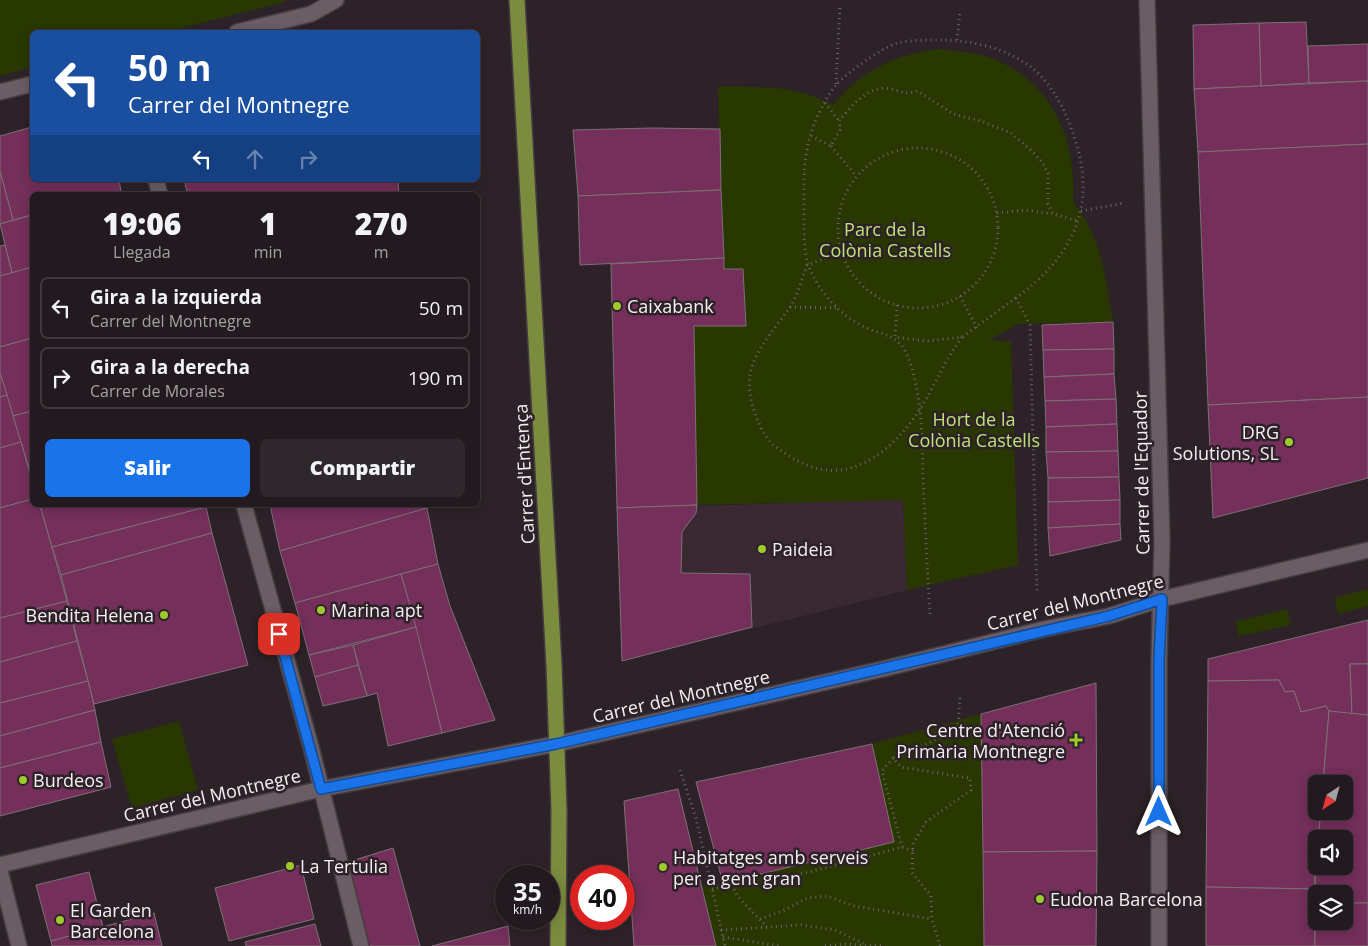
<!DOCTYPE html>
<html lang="es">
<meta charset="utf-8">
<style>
body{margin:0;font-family:"Open Sans",sans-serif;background:#2e272b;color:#f1f3f6;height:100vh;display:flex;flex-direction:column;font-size:19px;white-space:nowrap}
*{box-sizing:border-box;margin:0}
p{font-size:16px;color:#a2a1a4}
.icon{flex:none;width:28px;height:28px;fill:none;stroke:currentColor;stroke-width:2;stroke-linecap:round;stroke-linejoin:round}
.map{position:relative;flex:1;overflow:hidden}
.panel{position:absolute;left:30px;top:192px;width:450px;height:315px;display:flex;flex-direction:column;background:#221a1e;border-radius:8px;box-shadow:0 2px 12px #0003,0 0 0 1px #3f383c}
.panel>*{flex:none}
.hud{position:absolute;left:30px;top:30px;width:450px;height:152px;border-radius:8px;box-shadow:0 2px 12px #0003,0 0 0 1px #3f383c;background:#1a4fa0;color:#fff;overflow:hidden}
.needle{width:32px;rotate:216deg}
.fabs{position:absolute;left:1308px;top:775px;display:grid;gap:10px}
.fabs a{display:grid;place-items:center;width:45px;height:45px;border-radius:8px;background:#221a1e;box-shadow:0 2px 12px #0003,0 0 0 1px #3f383c;font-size:25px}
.speed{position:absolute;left:495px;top:865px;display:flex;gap:10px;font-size:25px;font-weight:700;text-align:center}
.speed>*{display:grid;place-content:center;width:65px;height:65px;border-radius:50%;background:#221a1e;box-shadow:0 2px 12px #0003,0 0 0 1px #3f383c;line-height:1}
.speed small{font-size:12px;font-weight:400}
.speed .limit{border:8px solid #d22;background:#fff;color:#111}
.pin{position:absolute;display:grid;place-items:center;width:42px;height:42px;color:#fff;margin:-21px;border-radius:10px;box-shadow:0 2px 8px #0006}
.me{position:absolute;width:55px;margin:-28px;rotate:0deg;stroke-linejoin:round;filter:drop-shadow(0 0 4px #0008)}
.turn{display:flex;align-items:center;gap:18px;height:105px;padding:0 15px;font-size:22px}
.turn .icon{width:65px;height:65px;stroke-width:2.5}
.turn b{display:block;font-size:35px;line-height:42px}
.lanes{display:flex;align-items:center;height:48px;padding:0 15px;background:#0003;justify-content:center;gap:25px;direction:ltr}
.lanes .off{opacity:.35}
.eta{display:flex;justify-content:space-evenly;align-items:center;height:85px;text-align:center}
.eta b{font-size:30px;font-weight:800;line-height:35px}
.button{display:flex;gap:10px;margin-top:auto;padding:10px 15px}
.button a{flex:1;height:58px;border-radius:8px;background:#1a73e8;color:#fff;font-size:20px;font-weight:800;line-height:58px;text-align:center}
.button a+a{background:#2e272b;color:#f1f3f6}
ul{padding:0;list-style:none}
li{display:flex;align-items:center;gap:15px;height:62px;margin:0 10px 8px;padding:0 5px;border:2px solid #3f383c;border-radius:8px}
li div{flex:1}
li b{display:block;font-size:19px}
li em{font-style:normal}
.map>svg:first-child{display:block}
</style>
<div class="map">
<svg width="1368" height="946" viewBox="0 0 1368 946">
<rect width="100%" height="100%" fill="#2d2228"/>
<!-- built -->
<polygon fill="#3a2933" points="903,500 907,590 622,661 617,508"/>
<!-- green -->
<g fill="#293801">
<polygon points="0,0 285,0 284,2 166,32 32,32 32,67 0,76"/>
<path d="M938 49C956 51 974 52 991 58 1053 82 1077 140 1073 202 1103 239 1105 277 1113 322L1018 324 989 340 1011 341 1018 565 907 590 903 500 697 505 694 326H746L743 269H724L718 86C761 88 794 84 833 105 862 70 895 55 938 49Z"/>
<polygon points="1368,589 1368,606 1338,614 1334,598"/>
<polygon points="1287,609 1291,625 1239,636 1235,622"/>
<polygon points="981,714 984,946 716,946 703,889 695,886 723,883 893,842 872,744"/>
<polygon points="179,721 198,790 132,808 112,739"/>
</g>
<!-- building -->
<g fill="#742f5b" stroke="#7d7077">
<polygon points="1306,22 1309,83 1261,86 1259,23"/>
<polygon points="1259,23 1261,86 1194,89 1193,25"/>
<polygon points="1368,44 1368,81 1309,83 1308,46"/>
<polygon points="1368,81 1368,144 1198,152 1194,89"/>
<polygon points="32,127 32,180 119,180 121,191 106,195 32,195 32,215 13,220 0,171 0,136"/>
<polygon points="651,128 720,129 721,190 578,196 573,130"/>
<polygon points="1368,144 1368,397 1208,405 1198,152"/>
<polygon points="0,171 13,220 0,224"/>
<polygon points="184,180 398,180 399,195 188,195"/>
<polygon points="721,190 724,258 580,265 578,196"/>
<polygon points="32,215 32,267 12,273 0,224"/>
<polygon points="5,245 12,273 0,276 0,246"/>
<polygon points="724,258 724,269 743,269 746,326 694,326 697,505 617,508 611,264"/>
<polygon points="32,267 32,338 0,347 0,276"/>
<polygon points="1113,322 1114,349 1043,350 1042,325"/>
<polygon points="32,338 32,411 13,416 0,373 0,347"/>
<polygon points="1114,349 1114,374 1044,377 1043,350"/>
<polygon points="0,373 7,395 0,397"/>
<polygon points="1114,374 1116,399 1045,401 1044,377"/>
<polygon points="7,395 21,442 0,448 0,397"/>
<polygon points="1368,397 1368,478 1213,518 1208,405"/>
<polygon points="1116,399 1117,424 1046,427 1045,401"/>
<polygon points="32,411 32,467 29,468 13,416"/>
<polygon points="1117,424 1118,451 1046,452 1046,427"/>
<polygon points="21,442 32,481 32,499 0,508 0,448"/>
<polygon points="1118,451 1119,477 1048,478 1046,452"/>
<polygon points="1119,477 1120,500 1048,502 1048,478"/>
<polygon points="32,499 32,505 40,505 67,601 0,618 0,508"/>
<polygon points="1120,500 1120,524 1048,528 1048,502"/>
<polygon points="40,505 205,505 206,507 52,547"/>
<polygon points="270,505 426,505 427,508 280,551"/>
<polygon points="697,505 696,513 682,532 681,573 750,574 752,627 622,661 617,508"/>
<polygon points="206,507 212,533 61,575 52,547"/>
<polygon points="427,508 438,564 295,603 280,551"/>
<polygon points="1120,524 1121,540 1050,556 1048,528"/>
<polygon points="212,533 248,665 94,704 61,575"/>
<polygon points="438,564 450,606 495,720 442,733 401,574"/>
<polygon points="401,574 416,627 309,655 295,603"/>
<polygon points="67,601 77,641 0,662 0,618"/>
<polygon points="1368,620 1368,664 1350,664 1352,715 1329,711 1326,706 1301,712 1294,691 1285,692 1279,680 1208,681 1208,659"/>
<polygon points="416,627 442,733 388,746 377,693 367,696 353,645"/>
<polygon points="77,641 88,681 0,703 0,662"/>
<polygon points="353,645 358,665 315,677 309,655"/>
<polygon points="1350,664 1368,664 1368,715 1352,715"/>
<polygon points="358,665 367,696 323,706 315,677"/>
<polygon points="1279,680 1285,692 1294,691 1301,712 1326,706 1329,711 1323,784 1316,784 1316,811 1321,811 1318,839 1316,839 1314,889 1206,887 1208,681"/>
<polygon points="88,681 95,710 0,736 0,703"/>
<polygon points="1096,683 1097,851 983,852 981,714"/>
<polygon points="95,710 101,742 0,768 0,736"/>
<polygon points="1329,711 1368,715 1368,903 1344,903 1344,894 1316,894 1315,902 1316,864 1316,866 1344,866 1344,839 1318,839 1321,811 1344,811 1344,784 1323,784"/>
<polygon points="101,742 111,787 0,816 0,768"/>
<polygon points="872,744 894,842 723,883 696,782"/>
<polygon points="678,789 716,946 634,946 624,801"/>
<polygon points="393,848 420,946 369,946 348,862"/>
<polygon points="1097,851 1096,946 984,946 983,852"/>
<polygon points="301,865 314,919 229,941 215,888"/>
<polygon points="89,872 103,927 51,941 36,885"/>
<polygon points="1206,887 1314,889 1315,946 1206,946"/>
<polygon points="1315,902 1316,921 1344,921 1344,903 1368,903 1368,946 1315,946"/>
<polygon points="154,913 162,946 52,946 51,941"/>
<polygon points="315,924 321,946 246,946 245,942"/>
<polygon points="508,926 510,946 432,946"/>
</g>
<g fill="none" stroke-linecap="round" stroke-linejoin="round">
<defs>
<g id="minor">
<polyline points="1147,0 1162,542 1159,660 1159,946"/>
<polyline points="237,32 311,14 336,0"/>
<polyline points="0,92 32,84"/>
<polyline points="156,180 160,195"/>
<polyline points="244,505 311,747 361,946"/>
<polyline points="0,865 321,789 556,744 887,668 1044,629 1109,616 1162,599 1368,550"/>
<polyline points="0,871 19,946"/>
</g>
<polyline id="major" points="517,0 554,665 559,810 558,946"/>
</defs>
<!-- minor casing -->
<use href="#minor" stroke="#463d42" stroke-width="18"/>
<!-- major casing -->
<use href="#major" stroke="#463d42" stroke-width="18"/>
<!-- path -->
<g stroke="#6c6268" stroke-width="3" stroke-dasharray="1 4" stroke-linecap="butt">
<polyline points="957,40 960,12"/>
<polyline points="836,84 840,6"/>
<polyline points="825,103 839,121"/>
<path d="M811 136 831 146 840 130 839 121C852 106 868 84 891 89 904 92 904 95 918 91L953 114 981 121 1011 133 1033 152 1043 163 1048 174V204L1053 214 1078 221"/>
<polyline points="831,146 856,176"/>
<circle cx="918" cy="228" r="80"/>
<polyline points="1081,211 1124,203"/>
<polyline points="997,213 1026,210 1052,214"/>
<path d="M840 253 807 265C802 279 798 294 790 307 776 328 755 348 750 375 746 395 759 435 776 447 789 456 803 466 820 469 862 478 899 442 920 409 935 385 945 360 962 337"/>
<polyline points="960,296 977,328"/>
<polyline points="897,305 895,337 926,341 962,337 1016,298"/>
<polyline points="790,307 837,308"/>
<path d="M930 614C927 568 925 521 923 474 922 437 922 399 910 362 899 330 882 338 857 323 836 311 818 289 809 267 803 253 804 223 804 208 804 188 803 169 807 149 811 128 822 102 836 85 845 74 883 47 897 43 910 40 927 40 940 40 978 40 1023 52 1047 83 1062 103 1070 122 1077 146 1096 212 1069 259 1016 298L1030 325 1037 593"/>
<polyline points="893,758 882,771 902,847"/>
<polyline points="680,770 696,818 725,946"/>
<path d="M732 885C790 880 846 862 902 847L913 851"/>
<polyline points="712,889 732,885 738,897 767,927"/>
<polyline points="760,919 785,910 807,898 827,896 854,906 932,919"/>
<polyline points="721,930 801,925 835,930 864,944"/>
<polyline points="723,937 780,946"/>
<polyline points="825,946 843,944 881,946"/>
<polyline points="940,946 932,919 931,896 912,873 913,844 926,822 971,790 970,778 901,767 893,758 929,743 958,727 960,697"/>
</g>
<!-- minor -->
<use href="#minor" stroke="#6a5d64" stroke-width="15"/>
<!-- major -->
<use href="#major" stroke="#7b8c3e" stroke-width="15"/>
</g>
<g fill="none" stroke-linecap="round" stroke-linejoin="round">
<defs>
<polyline id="route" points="279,634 321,789 556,744 1109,616 1162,599 1159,660 1159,812"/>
</defs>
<!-- route casing -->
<use href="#route" stroke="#114b97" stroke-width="12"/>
<!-- route -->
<use href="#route" stroke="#1a73e8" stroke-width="9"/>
</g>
<!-- markers -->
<g fill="#9fca2d" stroke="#2d2228" stroke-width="2">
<circle cx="617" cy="306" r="5"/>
<circle cx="1289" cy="442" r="5"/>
<circle cx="762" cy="549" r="5"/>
<circle cx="321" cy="610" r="5"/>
<circle cx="164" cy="615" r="5"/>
<path d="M1073.5 732.5h5v5h5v5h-5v5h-5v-5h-5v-5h5z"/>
<circle cx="23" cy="780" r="5"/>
<circle cx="290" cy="866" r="5"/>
<circle cx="663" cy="867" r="5"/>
<circle cx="1040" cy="899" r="5"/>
<circle cx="60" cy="920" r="5"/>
</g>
<g text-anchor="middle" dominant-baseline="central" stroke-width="5" stroke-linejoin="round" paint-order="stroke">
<!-- park labels -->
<g font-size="18" fill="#bee276" stroke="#2d2228">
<text x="885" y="229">Parc de la<tspan x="885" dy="21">Colònia Castells</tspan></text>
<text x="974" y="419">Hort de la<tspan x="974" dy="21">Colònia Castells</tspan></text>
</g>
<!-- poi labels -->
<g font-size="18" fill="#f5eef2" stroke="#2d2228" text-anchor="start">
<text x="627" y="306">Caixabank</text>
<text x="1279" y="432" text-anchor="end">DRG<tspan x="1279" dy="21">Solutions, SL</tspan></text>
<text x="772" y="549">Paideia</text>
<text x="331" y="610">Marina apt</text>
<text x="154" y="615" text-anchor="end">Bendita Helena</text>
<text x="1065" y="730" text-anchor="end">Centre d'Atenció<tspan x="1065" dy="21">Primària Montnegre</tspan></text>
<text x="33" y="780">Burdeos</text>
<text x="673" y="857">Habitatges amb serveis<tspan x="673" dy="21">per a gent gran</tspan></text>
<text x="300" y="866">La Tertulia</text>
<text x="1050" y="899">Eudona Barcelona</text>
<text x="70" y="910">El Garden<tspan x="70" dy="21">Barcelona</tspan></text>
</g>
<!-- street labels -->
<g font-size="18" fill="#f5eef2" stroke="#2d2228">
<text transform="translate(1141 473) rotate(-91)">Carrer de l'Equador</text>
<text transform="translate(524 474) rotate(-93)">Carrer d'Entença</text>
<text transform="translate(1075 602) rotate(-14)">Carrer del Montnegre</text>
<text transform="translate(681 696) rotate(-13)">Carrer del Montnegre</text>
<text transform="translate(212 795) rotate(-13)">Carrer del Montnegre</text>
</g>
</g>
</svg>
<div class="fabs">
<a><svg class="needle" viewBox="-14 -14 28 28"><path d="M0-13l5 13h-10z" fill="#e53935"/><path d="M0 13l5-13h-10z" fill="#a2a1a4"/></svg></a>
<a><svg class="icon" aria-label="sound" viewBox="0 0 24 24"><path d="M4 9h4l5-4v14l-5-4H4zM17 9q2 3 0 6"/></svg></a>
<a><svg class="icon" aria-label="layers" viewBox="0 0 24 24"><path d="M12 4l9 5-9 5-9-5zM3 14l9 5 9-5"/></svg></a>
</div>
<div class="speed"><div>35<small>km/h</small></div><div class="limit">40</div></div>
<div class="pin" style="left:279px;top:634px;background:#d93025"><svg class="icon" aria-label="arrive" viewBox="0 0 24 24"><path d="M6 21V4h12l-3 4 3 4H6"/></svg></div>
<svg class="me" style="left:1159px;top:812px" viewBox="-20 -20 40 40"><path d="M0-17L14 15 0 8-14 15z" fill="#1a73e8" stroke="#fff" stroke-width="4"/></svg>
<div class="hud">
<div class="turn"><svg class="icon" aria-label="left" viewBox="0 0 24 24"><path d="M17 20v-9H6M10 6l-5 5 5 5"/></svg><div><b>50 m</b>Carrer del Montnegre</div></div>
<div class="lanes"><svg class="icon" aria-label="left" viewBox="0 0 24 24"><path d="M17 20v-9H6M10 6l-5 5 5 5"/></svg><svg class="icon off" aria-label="ahead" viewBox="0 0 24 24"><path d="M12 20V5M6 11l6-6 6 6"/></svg><svg class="icon off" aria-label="right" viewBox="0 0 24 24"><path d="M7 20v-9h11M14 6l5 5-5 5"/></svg></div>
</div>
<section class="panel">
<div class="eta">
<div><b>19:06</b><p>Llegada</p></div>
<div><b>1</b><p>min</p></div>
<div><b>270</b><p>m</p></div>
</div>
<ul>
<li><svg class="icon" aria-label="left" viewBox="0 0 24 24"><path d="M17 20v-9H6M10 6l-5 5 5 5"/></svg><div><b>Gira a la izquierda</b><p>Carrer del Montnegre</p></div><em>50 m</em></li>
<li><svg class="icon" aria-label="right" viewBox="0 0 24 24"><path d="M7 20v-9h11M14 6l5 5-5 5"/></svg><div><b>Gira a la derecha</b><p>Carrer de Morales</p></div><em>190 m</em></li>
</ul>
<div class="button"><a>Salir</a><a>Compartir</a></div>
</section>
</div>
